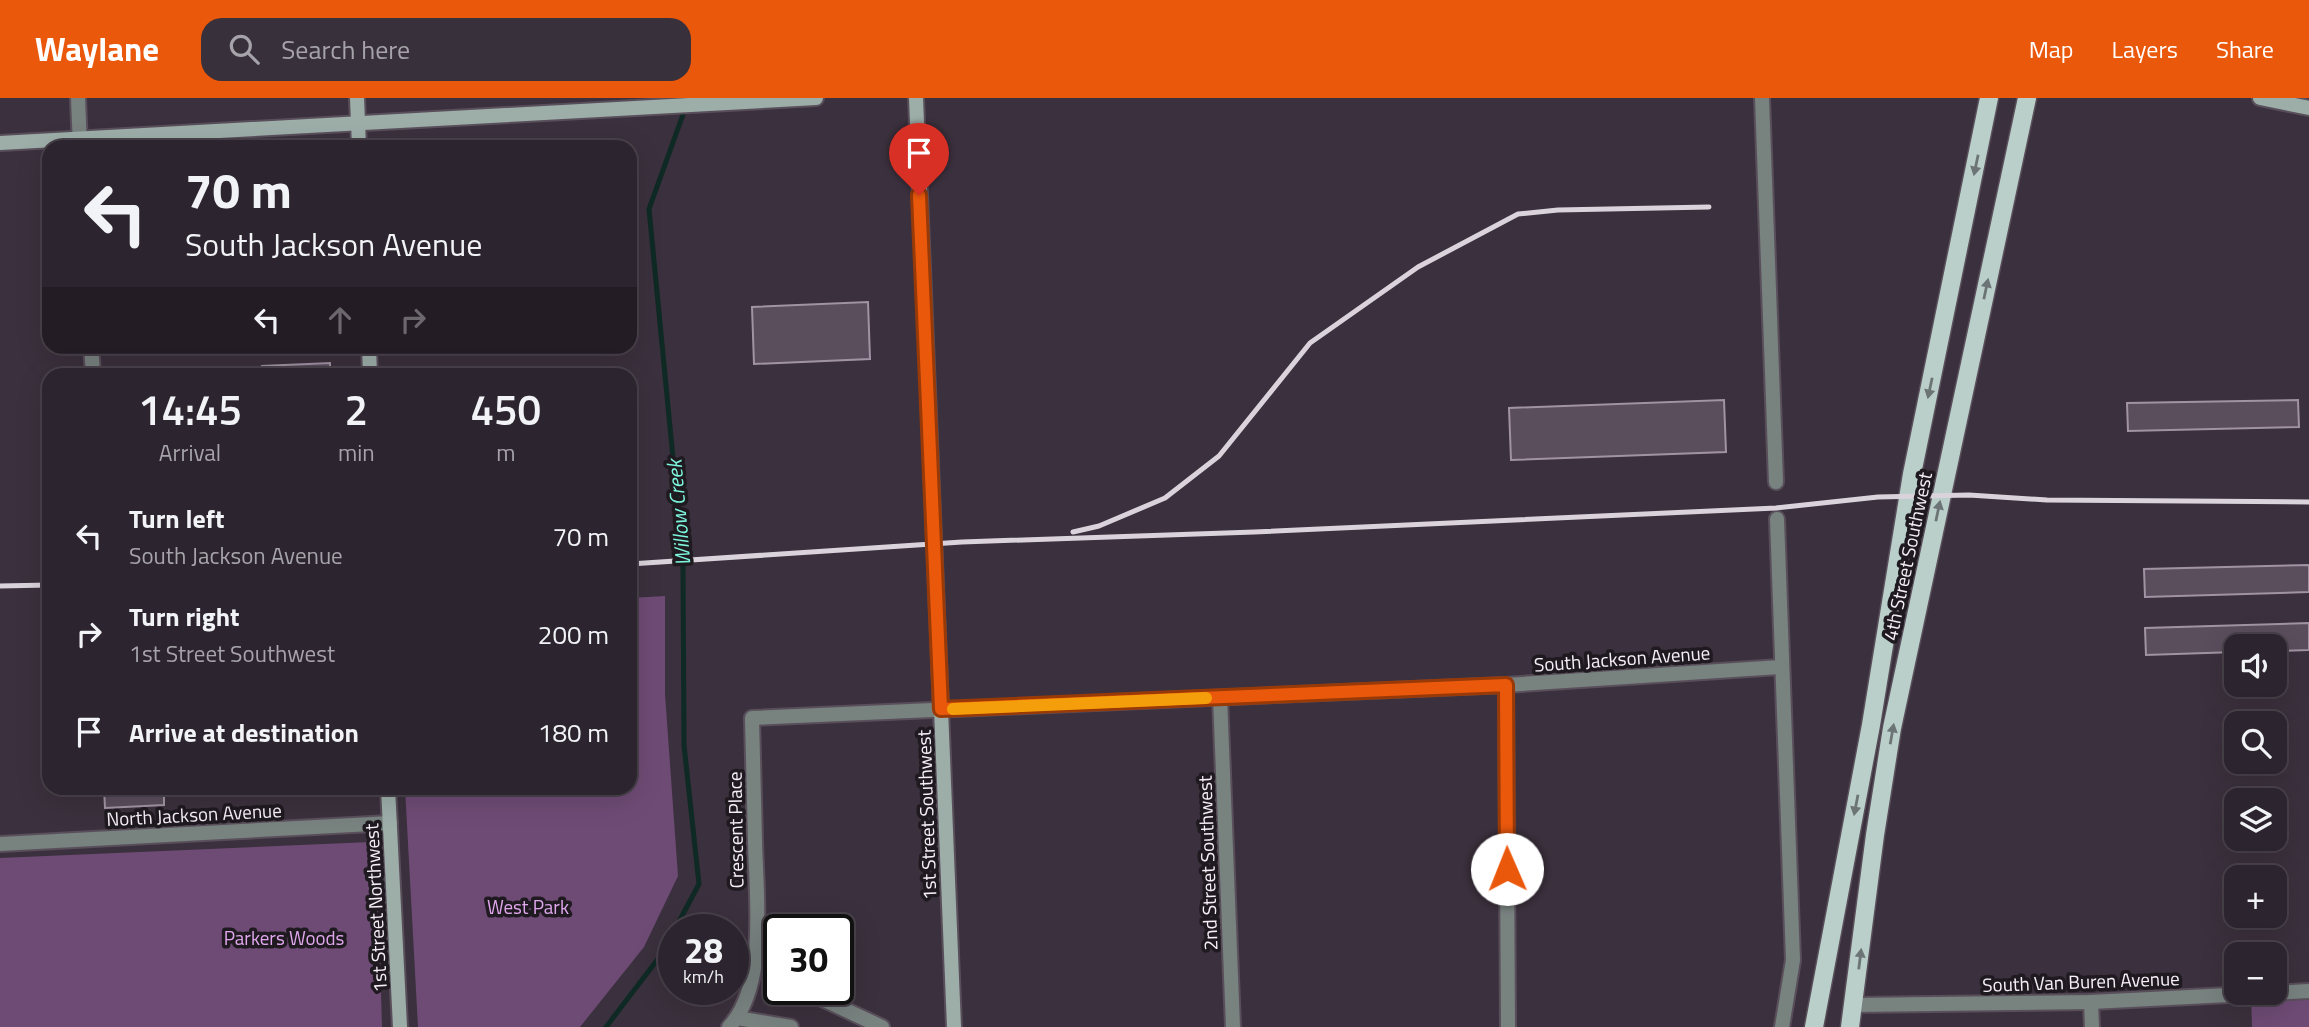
<!DOCTYPE html>
<meta charset="utf-8">
<style>
body{margin:0;font-family:"Titillium Web",sans-serif;background:#38303a;color:#f1f3f6;height:100vh;display:flex;flex-direction:column;font-size:26px;white-space:nowrap}
*{box-sizing:border-box;margin:0}
p{font-size:23px;color:#a6a4aa}
.icon{flex:none;width:38px;height:38px;fill:none;stroke:currentColor;stroke-width:2;stroke-linecap:round;stroke-linejoin:round}
.map{position:relative;flex:1;overflow:hidden}
.side{position:absolute;left:42px;top:270px;width:595px;height:427px;display:flex;flex-direction:column;background:#2c242e;border-radius:21px;box-shadow:0 7px 28px #0002,0 0 0 2px #48414a}
.side>*{flex:none}
.guide{position:absolute;left:42px;top:42px;width:595px;height:214px;border-radius:21px;box-shadow:0 7px 28px #0002,0 0 0 2px #48414a;background:#2c242e;color:#f1f3f6;overflow:hidden}
.tools{position:absolute;left:2224px;top:536px;display:grid;gap:14px}
.tools a{display:grid;place-items:center;width:63px;height:63px;border-radius:14px;background:#2c242e;box-shadow:0 7px 28px #0002,0 0 0 2px #48414a;font-size:35px}
.speed{position:absolute;left:658px;top:816px;display:flex;gap:14px;font-size:35px;font-weight:700;text-align:center}
.speed>*{display:grid;place-content:center;width:91px;height:91px;border-radius:50%;background:#2c242e;box-shadow:0 7px 28px #0002,0 0 0 2px #48414a;line-height:1}
.speed small{font-size:18px;font-weight:400}
.speed .limit{border:4px solid #111;border-radius:10px;background:#fff;color:#111}
.pin{position:absolute;display:grid;place-items:center;width:60px;height:60px;color:#fff;margin:-72px -30px;border-radius:50% 50% 50% 0;rotate:-45deg;box-shadow:0 0 7px #0007}
.pin .icon{rotate:45deg}
.me{position:absolute;width:77px;margin:-38px;rotate:359deg;stroke-linejoin:round;filter:drop-shadow(0 0 5px #0008)}
.turn{display:flex;align-items:center;gap:24px;height:147px;padding:0 28px;font-size:32px}
.turn .icon{width:91px;height:91px;stroke-width:2.5}
.turn b{display:block;font-size:49px;line-height:60px}
.lanes{display:flex;align-items:center;height:66px;padding:0 28px;background:#0003;justify-content:center;gap:35px;direction:ltr}
.lanes .off{opacity:.35}
.eta{display:flex;justify-content:space-evenly;align-items:center;height:119px;text-align:center}
.eta b{font-size:42px;font-weight:600;line-height:49px}
ul{padding:0;list-style:none}
li{display:flex;align-items:center;gap:21px;height:98px;padding:0 28px}
li div{flex:1}
li b{display:block;font-size:26px}
li em{font-style:normal}
header{display:flex;align-items:center;gap:42px;box-sizing:border-box;height:98px;padding:0 35px;background:#ea580c;color:#fff}
header strong{font-size:33px}
nav{display:flex;gap:38px;margin-inline-start:auto;font-size:24px}
.search{width:490px;height:63px;background:#38303a;display:flex;align-items:center;gap:18px;box-sizing:border-box;padding:0 24px;border-radius:21px;color:#a6a4aa;font-size:26px}
.map>svg:first-child{display:block}
</style>
<header>
<strong>Waylane</strong>
<div class="search"><svg class="icon" aria-label="search" viewBox="0 0 24 24"><circle cx="10" cy="10" r="6"/><path d="M15 15l6 6"/></svg>Search here</div>
<nav><a>Map</a><a>Layers</a><a>Share</a></nav>
</header>
<div class="map">
<svg width="2309" height="929" viewBox="0 0 2309 929">
<rect width="100%" height="100%" fill="#3b303d"/>
<!-- green -->
<g fill="#6e4b75">
<polygon points="665,498 665,596 678,778 644,849 580,929 418,929 405,690 630,690 630,500"/>
<polygon points="371,744 377,756 382,929 0,929 0,760"/>
<polygon points="2309,893 2309,929 2252,929 2251,896"/>
</g>
<g fill="none" stroke-linecap="round" stroke-linejoin="round">
<!-- stream -->
<g stroke="#0f2924" stroke-width="5">
<polyline points="675,831 699,786 684,647 683,464 649,111 689,0"/>
<polyline points="606,929 661,857 674,833"/>
</g>
</g>
<!-- building -->
<g fill="#5a4d5c" stroke="#a193a3" stroke-width="2">
<polygon points="868,204 870,261 754,266 752,209"/>
<polygon points="330,265 330,276 263,276 262,268"/>
<polygon points="1724,302 1726,354 1511,362 1509,310"/>
<polygon points="2298,302 2299,329 2128,333 2127,305"/>
<polygon points="2309,467 2309,494 2145,499 2144,471"/>
<polygon points="2309,525 2309,552 2275,553 2275,548 2236,548 2236,554 2146,557 2145,530"/>
<polygon points="104,690 164,690 164,707 105,710"/>
</g>
<g fill="none" stroke-linecap="round" stroke-linejoin="round">
<defs>
<g id="minor">
<polyline points="78,0 80,49"/>
<polyline points="1762,0 1776,384"/>
<polyline points="91,248 93,276"/>
<polyline points="1777,421 1793,862 1782,929"/>
<polyline points="1506,587 1508,929"/>
<polyline points="1220,599 1233,929"/>
<polyline points="0,746 390,725"/>
<polyline points="758,845 765,863 779,878"/>
<polyline points="801,891 882,929"/>
<polyline points="2091,904 2092,929"/>
<polyline points="1854,907 2091,904 2309,893"/>
<polyline points="737,920 791,929"/>
<path d="M729 929C768 887 756 797 755 743 754 702 753 661 752 620L1506 587 1781 569"/>
</g>
<g id="secondary">
<polyline points="357,0 359,49"/>
<polyline points="916,0 954,929"/>
<polyline points="2260,0 2309,10"/>
<polyline points="0,45 816,0"/>
<polyline points="369,248 370,276"/>
<polyline points="388,690 400,929"/>
</g>
<g id="primary">
<polyline points="1814,929 1871,627 1912,376 1989,0"/>
<polyline points="1850,929 1875,737 1892,630 2027,0"/>
</g>
</defs>
<!-- minor casing -->
<use href="#minor" stroke="#594f5b" stroke-width="18"/>
<!-- secondary casing -->
<use href="#secondary" stroke="#594f5b" stroke-width="18"/>
<!-- primary casing -->
<use href="#primary" stroke="#594f5b" stroke-width="21"/>
<!-- minor -->
<use href="#minor" stroke="#78827f" stroke-width="14"/>
<!-- secondary -->
<use href="#secondary" stroke="#9daea9" stroke-width="14"/>
<!-- primary -->
<use href="#primary" stroke="#bacfca" stroke-width="18"/>
<!-- rail -->
<g stroke="#dad3dc" stroke-width="5">
<polyline points="1073,434 1099,428 1165,400 1219,358 1310,245 1418,169 1518,116 1558,112 1709,109"/>
<polyline points="630,466 962,444 1254,434 1776,410 1878,399 1969,397 2047,402 2309,404"/>
<polyline points="0,488 49,487"/>
</g>
</g>
<!-- one-way arrows -->
<defs><path id="oneway-solid" d="M-6-.8H1V-3.2L6.5 0L1 3.2V.8H-6Z" transform="scale(1.75)"/></defs>
<g fill="#6c7475">
<use href="#oneway-solid" transform="translate(1976 67) rotate(102)"/>
<use href="#oneway-solid" transform="translate(1986 191) rotate(-78)"/>
<use href="#oneway-solid" transform="translate(1930 290) rotate(102)"/>
<use href="#oneway-solid" transform="translate(1938 413) rotate(-78)"/>
<use href="#oneway-solid" transform="translate(1892 636) rotate(-80)"/>
<use href="#oneway-solid" transform="translate(1856 707) rotate(101)"/>
<use href="#oneway-solid" transform="translate(1860 861) rotate(-83)"/>
</g>
<g fill="none" stroke-linecap="round" stroke-linejoin="round">
<defs>
<polyline id="route" points="919,97 941,611 1506,587 1507,771"/>
</defs>
<!-- route casing -->
<use href="#route" stroke="#983908" stroke-width="18"/>
<!-- route -->
<use href="#route" stroke="#ea580c" stroke-width="12"/>
<!-- slow -->
<polyline stroke="#f59e0b" stroke-width="12" points="953,611 1206,600"/>
</g>
<g text-anchor="middle" dominant-baseline="central" stroke-width="7" stroke-linejoin="round" paint-order="stroke">
<!-- street labels -->
<g font-size="19" fill="#f6eff8" stroke="#1f1a20">
<text transform="translate(1907 458) rotate(-78)">4th Street Southwest</text>
<text transform="translate(1622 560) rotate(-4)">South Jackson Avenue</text>
<text transform="translate(194 716) rotate(-3)">North Jackson Avenue</text>
<text transform="translate(926 717) rotate(-92)">1st Street Southwest</text>
<text transform="translate(735 732) rotate(-91)">Crescent Place</text>
<text transform="translate(1207 765) rotate(-92)">2nd Street Southwest</text>
<text transform="translate(375 810) rotate(-93)">1st Street Northwest</text>
<text transform="translate(2081 883) rotate(-2)">South Van Buren Avenue</text>
</g>
<!-- park labels -->
<g font-size="19" fill="#e1a7ee" stroke="#1f1a20">
<text x="528" y="808">West Park</text>
<text x="284" y="839">Parkers Woods</text>
</g>
<!-- water labels -->
<g font-size="21" font-style="italic" fill="#7ef7de" stroke="#1f1a20">
<text transform="translate(678 415) rotate(-95)">Willow Creek</text>
</g>
</g>
</svg>
<div class="tools">
<a><svg class="icon" aria-label="sound" viewBox="0 0 24 24"><path d="M4 9h4l5-4v14l-5-4H4zM17 9q2 3 0 6"/></svg></a>
<a><svg class="icon" aria-label="search" viewBox="0 0 24 24"><circle cx="10" cy="10" r="6"/><path d="M15 15l6 6"/></svg></a>
<a><svg class="icon" aria-label="layers" viewBox="0 0 24 24"><path d="M12 4l9 5-9 5-9-5zM3 14l9 5 9-5"/></svg></a>
<a>+</a>
<a>−</a>
</div>
<div class="speed"><div>28<small>km/h</small></div><div class="limit">30</div></div>
<div class="pin" style="left:919px;top:97px;background:#d93025"><svg class="icon" aria-label="arrive" viewBox="0 0 24 24"><path d="M6 21V4h12l-3 4 3 4H6"/></svg></div>
<svg class="me" style="left:1507px;top:771px" viewBox="-20 -20 40 40"><circle r="19" fill="#fff"/><path d="M0-13L10 11 0 6-10 11z" fill="#ea580c"/></svg>
<div class="guide">
<div class="turn"><svg class="icon" aria-label="left" viewBox="0 0 24 24"><path d="M17 20v-9H6M10 6l-5 5 5 5"/></svg><div><b>70 m</b>South Jackson Avenue</div></div>
<div class="lanes"><svg class="icon" aria-label="left" viewBox="0 0 24 24"><path d="M17 20v-9H6M10 6l-5 5 5 5"/></svg><svg class="icon off" aria-label="ahead" viewBox="0 0 24 24"><path d="M12 20V5M6 11l6-6 6 6"/></svg><svg class="icon off" aria-label="right" viewBox="0 0 24 24"><path d="M7 20v-9h11M14 6l5 5-5 5"/></svg></div>
</div>
<section class="side">
<div class="eta">
<div><b>14:45</b><p>Arrival</p></div>
<div><b>2</b><p>min</p></div>
<div><b>450</b><p>m</p></div>
</div>
<ul>
<li><svg class="icon" aria-label="left" viewBox="0 0 24 24"><path d="M17 20v-9H6M10 6l-5 5 5 5"/></svg><div><b>Turn left</b><p>South Jackson Avenue</p></div><em>70 m</em></li>
<li><svg class="icon" aria-label="right" viewBox="0 0 24 24"><path d="M7 20v-9h11M14 6l5 5-5 5"/></svg><div><b>Turn right</b><p>1st Street Southwest</p></div><em>200 m</em></li>
<li><svg class="icon" aria-label="arrive" viewBox="0 0 24 24"><path d="M6 21V4h12l-3 4 3 4H6"/></svg><div><b>Arrive at destination</b></div><em>180 m</em></li>
</ul>
</section>
</div>
